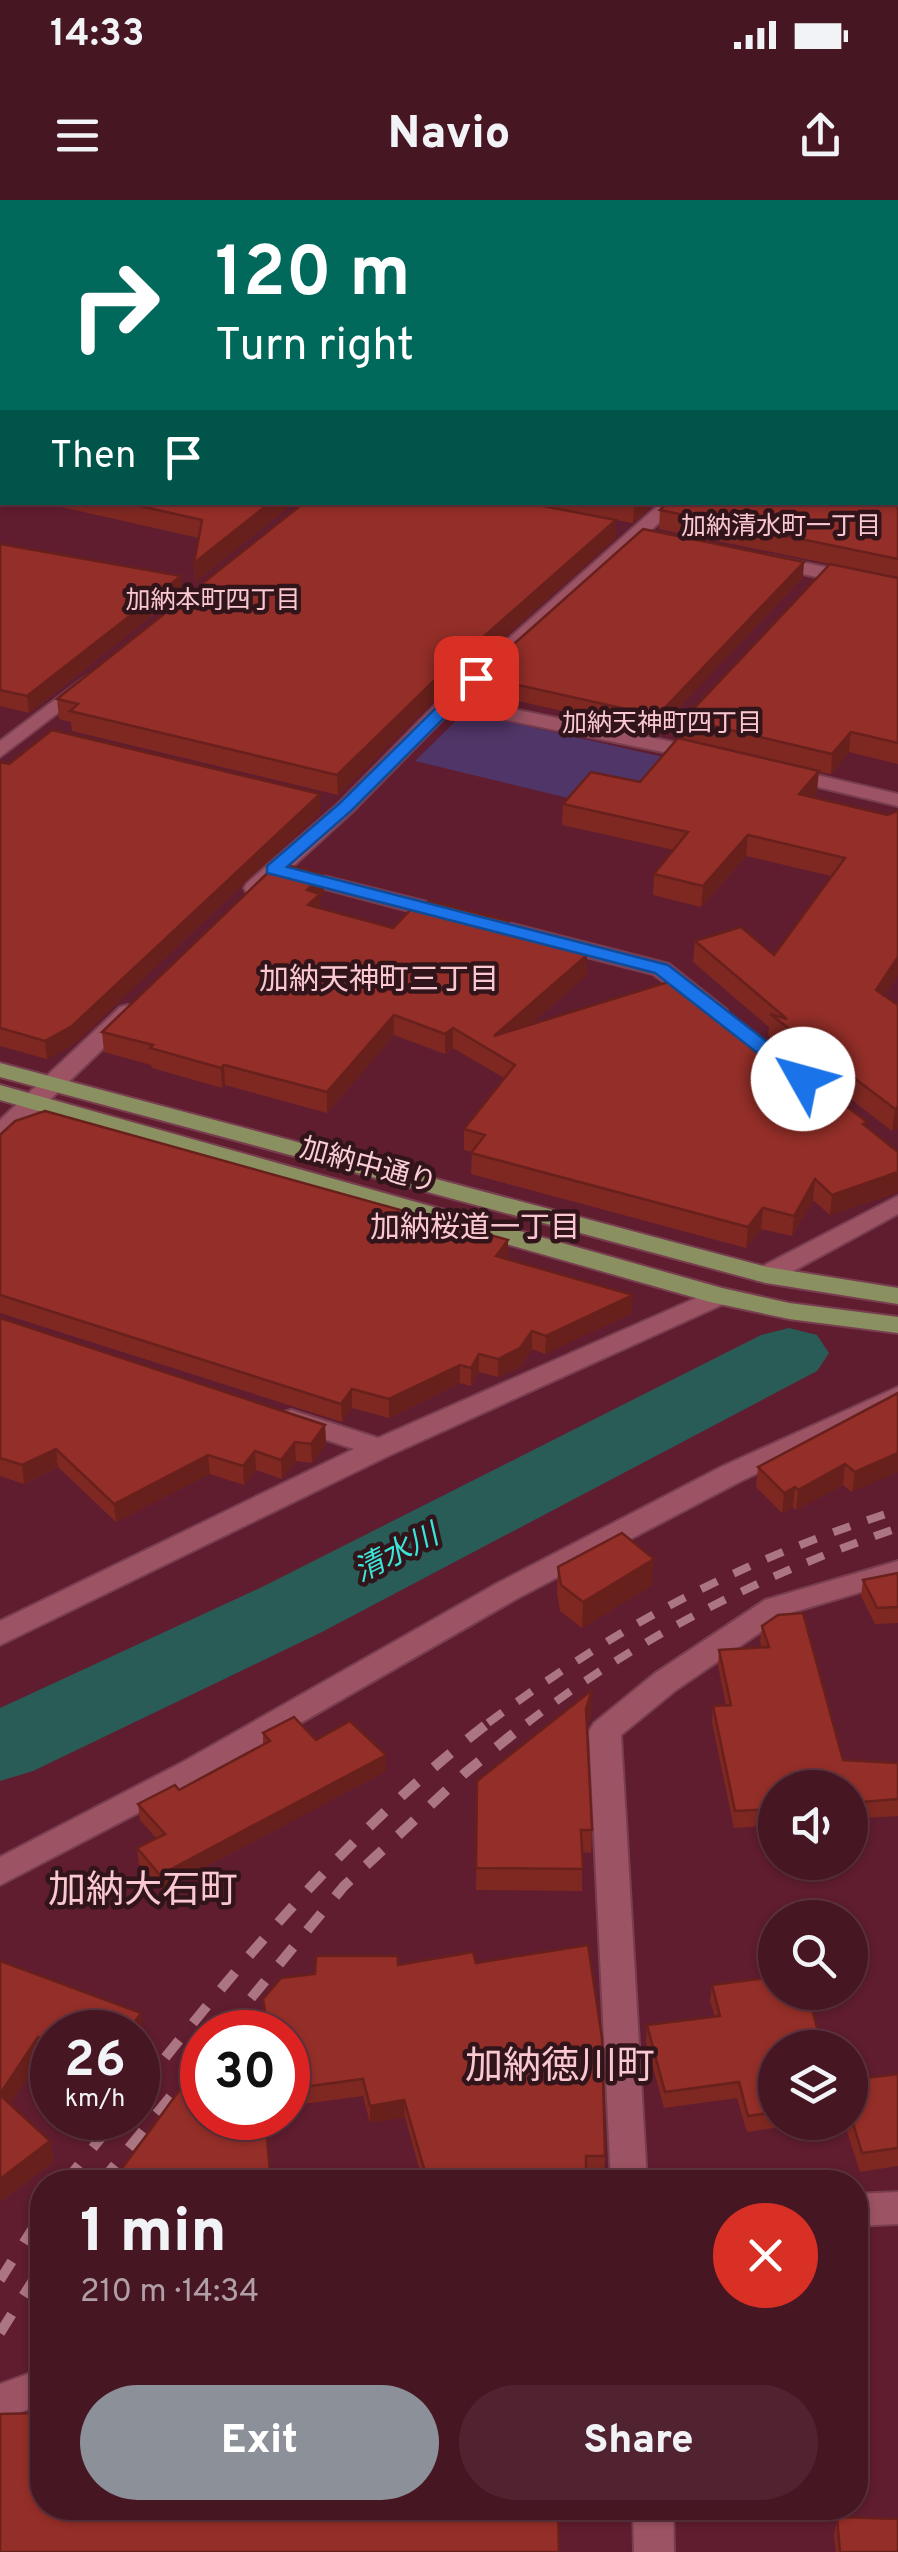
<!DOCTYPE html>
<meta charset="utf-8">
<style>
body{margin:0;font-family:Overpass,"Noto Sans JP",sans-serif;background:#512330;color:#f1f3f6;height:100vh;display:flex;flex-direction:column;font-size:38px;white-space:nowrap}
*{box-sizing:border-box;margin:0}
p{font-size:32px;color:#b09fa6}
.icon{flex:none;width:55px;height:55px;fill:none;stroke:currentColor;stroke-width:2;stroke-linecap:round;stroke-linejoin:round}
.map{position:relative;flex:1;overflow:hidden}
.drawer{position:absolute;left:30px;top:1970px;width:838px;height:350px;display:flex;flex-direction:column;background:#471623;border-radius:40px;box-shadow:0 2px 8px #0004,0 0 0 2px #5f3541}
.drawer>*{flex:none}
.guide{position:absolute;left:0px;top:0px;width:900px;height:305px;box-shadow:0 2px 8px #0004,0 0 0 2px #5f3541;background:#00695c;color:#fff;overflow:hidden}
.fabs{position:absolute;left:758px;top:1570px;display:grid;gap:20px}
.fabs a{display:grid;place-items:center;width:110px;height:110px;border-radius:50%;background:#471623;box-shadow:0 2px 8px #0004,0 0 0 2px #5f3541;font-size:50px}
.speed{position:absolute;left:30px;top:1810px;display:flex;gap:20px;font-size:50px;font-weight:700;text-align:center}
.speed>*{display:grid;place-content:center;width:130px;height:130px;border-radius:50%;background:#471623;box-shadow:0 2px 8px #0004,0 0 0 2px #5f3541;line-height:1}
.speed small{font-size:25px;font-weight:400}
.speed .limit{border:15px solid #d22;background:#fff;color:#111}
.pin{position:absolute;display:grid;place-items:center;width:85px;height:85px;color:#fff;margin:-42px;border-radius:20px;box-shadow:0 5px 15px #0006}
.me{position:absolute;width:110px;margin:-55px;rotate:308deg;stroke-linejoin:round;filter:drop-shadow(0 0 8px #0008)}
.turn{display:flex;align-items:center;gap:35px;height:210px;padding:0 50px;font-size:45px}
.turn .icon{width:130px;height:130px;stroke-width:2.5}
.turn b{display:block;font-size:70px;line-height:85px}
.then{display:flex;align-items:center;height:95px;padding:0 50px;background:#0003;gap:20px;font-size:38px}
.round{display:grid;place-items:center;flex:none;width:105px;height:105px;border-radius:52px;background:#512330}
.headline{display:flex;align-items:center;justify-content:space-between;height:170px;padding:0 50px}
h1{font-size:60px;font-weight:800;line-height:75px}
.primary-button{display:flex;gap:20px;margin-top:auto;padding:20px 50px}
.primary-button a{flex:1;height:115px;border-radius:60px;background:#8c9099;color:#fff;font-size:40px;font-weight:800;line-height:115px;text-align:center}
.primary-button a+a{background:#512330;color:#f1f3f6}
.status{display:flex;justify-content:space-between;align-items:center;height:70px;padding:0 50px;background:#471623;direction:ltr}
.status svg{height:28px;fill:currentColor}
header{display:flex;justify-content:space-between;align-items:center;height:130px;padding:0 50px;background:#471623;font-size:45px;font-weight:800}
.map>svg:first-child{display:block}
</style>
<div class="status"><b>14:33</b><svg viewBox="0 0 49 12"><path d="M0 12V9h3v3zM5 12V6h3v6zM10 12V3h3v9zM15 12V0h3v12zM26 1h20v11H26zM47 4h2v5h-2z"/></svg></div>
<header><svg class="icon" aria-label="menu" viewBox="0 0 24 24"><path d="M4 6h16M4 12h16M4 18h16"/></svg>Navio<svg class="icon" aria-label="share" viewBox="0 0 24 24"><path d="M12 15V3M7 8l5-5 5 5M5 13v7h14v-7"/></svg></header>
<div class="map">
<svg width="898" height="2352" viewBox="0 0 898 2352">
<rect width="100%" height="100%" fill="#5f1d2f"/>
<!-- green -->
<polygon fill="#503568" points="465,512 672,559 622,611 415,561"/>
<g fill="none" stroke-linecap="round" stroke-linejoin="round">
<!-- river -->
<polygon fill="#295c57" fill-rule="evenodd" points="789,1128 817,1135 829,1153 817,1171 322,1432 33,1571 0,1581 0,1508 260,1388 761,1135"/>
<defs>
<g id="minor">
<rect x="0" y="220" width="2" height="10"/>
<polygon points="662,302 682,302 464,499 707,549 714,551 717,555 714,559 707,561 453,509 353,611 291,668 459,710 462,715 459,720 451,722 280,677 263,693 247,693 244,688 247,683 339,603 442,498"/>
<polygon points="767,355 898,382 898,394 760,365 760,357"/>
<polygon points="85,477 95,483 92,487 0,557 0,541"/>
<polygon points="783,567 898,594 898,606 776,577 773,573"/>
<polygon points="497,720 669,764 727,810 715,817 707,815 653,774 489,732 486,727 489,722"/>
<polygon points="128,805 140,812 136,817 9,939 0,941 0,920 120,807"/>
<polygon points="898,996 898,1014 775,1081 757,1081 753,1075 757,1069"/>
<polygon points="719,1088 728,1090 732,1096 728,1102 390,1255 0,1445 0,1421 354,1249 281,1225 277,1219 281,1213 291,1210 378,1238"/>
<polygon points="898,1187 898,1207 741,1281 518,1398 205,1578 0,1685 0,1657 183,1562 496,1384 721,1267"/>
<polygon points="898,1361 898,1381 787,1414 676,1490 621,1535 647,1982 611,1982 589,1531 594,1523 654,1474 765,1400"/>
<polygon points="898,1992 898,2024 855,2026 855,1994"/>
<polygon points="42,2169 42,2204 0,2220 0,2184"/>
<polygon points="633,2308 673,2308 674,2352 634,2352"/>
</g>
<g id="tertiary">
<polyline points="374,2 378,0"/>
<polyline points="0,262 2,260"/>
</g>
<g id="trunk">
<polygon points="0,863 767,1067 898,1088 898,1104 766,1083 0,877"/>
<polygon points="0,885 722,1088 789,1103 898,1117 898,1133 789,1119 710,1102 0,900"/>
</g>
</defs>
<!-- minor casing -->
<use href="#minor" stroke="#783e50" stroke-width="4"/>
<!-- tertiary casing -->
<use href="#tertiary" stroke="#783e50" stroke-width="32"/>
<!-- trunk casing -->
<use href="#trunk" stroke="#783e50" stroke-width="4"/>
<!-- minor -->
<use href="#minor" fill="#9c5363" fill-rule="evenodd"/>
<!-- tertiary -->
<use href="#tertiary" stroke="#9c5363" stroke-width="28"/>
<!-- trunk -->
<use href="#trunk" fill="#8a9060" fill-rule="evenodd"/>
<!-- rail-far1 -->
<g stroke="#ac7582" stroke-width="8" stroke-dasharray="18 18" stroke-linecap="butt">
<path d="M488 1523C624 1422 737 1362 898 1310"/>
<path d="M527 1523C640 1436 763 1374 898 1328"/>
</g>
<!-- rail -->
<g stroke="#ac7582" stroke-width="10" stroke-dasharray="22 22" stroke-linecap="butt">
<polyline points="223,1832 344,1686 465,1573 530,1520"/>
<path d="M138 1892C245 1756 354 1626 492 1520"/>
<polyline points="65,1982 117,1918"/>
<polyline points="101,1982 202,1858"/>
<polyline points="0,2080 42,2014"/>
<polyline points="0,2133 42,2066"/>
</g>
</g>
<!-- wall -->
<g fill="#7f2822">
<polygon points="0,0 329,0 326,2 2,2 2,90 0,91"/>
<polygon points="898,218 898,564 849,552 831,574 818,572 817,591 812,597 887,615 898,611 898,775 884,796 898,928 892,931 768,835 769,827 693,762 695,741 774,755 831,676 746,656 701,707 653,695 654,674 674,650 562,625 563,604 640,582 683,539 684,519 830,364 659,329 660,310"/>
<polygon points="39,302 295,302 195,382 194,363 199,338"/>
<polygon points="305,302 656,302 633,323 616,320 616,338 439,495 338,595 72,531 71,522 59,519 57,499"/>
<polygon points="0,344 182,392 29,513 0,506"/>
<polygon points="803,377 656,532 478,492 478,476"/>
<polygon points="0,562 9,564 320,594 320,612 74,844 47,859 0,846"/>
<polygon points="323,674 324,694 320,697 320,709 393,728 509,721 509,725 530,731 530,736 587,775 529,825 866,927 898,952 898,992 830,1015 813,1000 792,1036 761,1029 746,1048 471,974 472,952 464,950 464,929 504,878 453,848 445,854 394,835 327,913 225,885 222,888 152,868 151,865 104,852 102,832"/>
<polygon points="0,935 508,1040 507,1059 632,1113 545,1154 532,1149 520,1167 498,1177 479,1172 471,1186 460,1183 389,1218 352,1208 342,1222 0,1113"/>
<polygon points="0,1118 325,1225 326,1244 312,1263 296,1261 282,1279 256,1270 244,1285 210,1274 116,1322 58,1267 24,1284 0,1276"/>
<polygon points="898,1193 852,1292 843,1285 796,1310 793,1307 782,1313 756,1287 758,1267"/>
<polygon points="558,1367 652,1385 582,1428 560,1411 557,1393"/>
<polygon points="898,1373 898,1423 875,1424 861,1396 863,1380"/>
<polygon points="762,1426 843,1560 898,1563 898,1616 850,1619 850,1588 775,1588 775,1625 734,1628 712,1522 713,1506 726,1505 718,1466 719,1450 762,1447 760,1442"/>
<polygon points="591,1513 587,1525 592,1630 591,1653 582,1652 582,1691 476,1690 477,1581"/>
<polygon points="263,1533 316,1540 386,1555 386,1571 162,1690 139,1664 137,1648 156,1638 140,1620 138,1604 179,1590 263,1545"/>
<polygon points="0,1761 143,1834 52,1832 52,1862 41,1857 10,1904 50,1941 53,1962 0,2002"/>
<polygon points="476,1763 605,1956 604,1973 586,1973 585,1982 423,1982 405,1917 370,1923 363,1896 288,1906 288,1832 264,1818 263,1799 398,1765"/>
<polygon points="712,1785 775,1848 775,1922 814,1922 747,1932 737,1898 664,1908 646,1842 647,1825 715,1817 710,1801"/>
<polygon points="898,1874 898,1966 860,1972 844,1922 850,1922 850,1880"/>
<polygon points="837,2317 898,2352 836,2352 834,2336"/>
</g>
<!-- shaded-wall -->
<g fill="#68201c">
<polygon points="312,0 329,0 326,2 308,2"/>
<polygon points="2,200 2,216 0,218 0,201"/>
<polygon points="271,302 295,302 195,382 194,363"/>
<polygon points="636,302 656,302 633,323 634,304"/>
<polygon points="616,320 616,338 439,495 338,595 337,575 439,476"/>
<polygon points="804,362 803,377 656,532 657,516"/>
<polygon points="181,376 182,392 29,513 27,496"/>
<polygon points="851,532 849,552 831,574 832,554"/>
<polygon points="819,571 817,591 797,615 799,594"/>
<polygon points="320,594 320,612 74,844 47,859 45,841"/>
<polygon points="748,635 746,656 701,707 703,686"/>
<polygon points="323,674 324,694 320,697 321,713 308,725 307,690"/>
<polygon points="587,755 587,775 497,854 494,836"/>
<polygon points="898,757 898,775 874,812 876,790"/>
<polygon points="394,815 394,835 327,913 327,892"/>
<polygon points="453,828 453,848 445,854 445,834"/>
<polygon points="224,865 225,885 222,888 221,868"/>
<polygon points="898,907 898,928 892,931 895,909"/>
<polygon points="898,972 898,992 830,1015 832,995"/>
<polygon points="815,979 813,1000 792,1036 794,1016"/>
<polygon points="763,1008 761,1029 746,1048 748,1027"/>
<polygon points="508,1040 508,1058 496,1074 496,1056"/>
<polygon points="633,1095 632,1113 545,1154 546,1136"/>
<polygon points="532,1131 532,1149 520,1167 498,1177 498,1159"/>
<polygon points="479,1154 479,1172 471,1186 471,1168"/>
<polygon points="460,1165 460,1183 389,1218 389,1199"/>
<polygon points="352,1189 352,1208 342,1222 341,1204"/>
<polygon points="325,1225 326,1244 312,1263 311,1244"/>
<polygon points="295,1242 296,1261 282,1279 281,1260"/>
<polygon points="56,1249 58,1267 24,1284 22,1265"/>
<polygon points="255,1251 256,1270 244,1285 243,1266"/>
<polygon points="898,1253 898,1272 852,1292 855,1272"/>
<polygon points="208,1255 210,1274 116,1322 114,1304"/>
<polygon points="845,1264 843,1285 796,1310 798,1290"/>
<polygon points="795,1287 793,1307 782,1313 784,1293"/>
<polygon points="654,1359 652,1385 582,1428 583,1402"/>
<polygon points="592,1490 591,1513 585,1531 586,1509"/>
<polygon points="386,1555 386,1571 162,1690 160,1675"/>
<polygon points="141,1813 143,1834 138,1842 138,1832 128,1832"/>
<polygon points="38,1837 41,1857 3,1915 0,1894"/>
<polygon points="404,1900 405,1917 370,1923 370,1906"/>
<polygon points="50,1941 53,1962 0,2002 0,1979"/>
</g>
<!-- building -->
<g fill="#942e28" stroke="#68201c" stroke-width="2.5">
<polygon points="0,0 312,0 308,2 2,2 2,30 0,24"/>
<polygon points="414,0 898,0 898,189 898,2 411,2"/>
<polygon points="2,37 2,80 1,75 0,76 0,38"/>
<polygon points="2,91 2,200 0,201 0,92"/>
<polygon points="898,218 898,359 660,310 668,302 898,302"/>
<polygon points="122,302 271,302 194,363 202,320"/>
<polygon points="305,302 522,302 616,320 439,476 337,575 70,511 78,504 57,499"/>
<polygon points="643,329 804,362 657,516 478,476"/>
<polygon points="0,344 181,376 27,496 0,490"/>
<polygon points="830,364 898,378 898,543 851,532 832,554 684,519"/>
<polygon points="52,530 320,594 72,826 45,841 0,828 0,562 9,564"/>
<polygon points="678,538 819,571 799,594 887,615 898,611 898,757 876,790 898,805 898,907 895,909 770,814 787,819 695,741 741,727 774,755 845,658 748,635 703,686 654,674 688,632 563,604 591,572 640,582"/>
<polygon points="278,663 323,674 307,690 320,694 308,705 393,728 417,703 424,705 429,701 509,721 507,724 530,731 526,735 587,755 494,836 668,782 696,791 867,922 863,924 898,952 898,972 832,995 815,979 794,1016 763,1008 748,1027 471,953 485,935 464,929 515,865 453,828 445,834 394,815 327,892 224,865 221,868 150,848 153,845 102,832"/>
<polygon points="45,911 508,1040 496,1056 633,1095 546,1136 532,1131 520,1148 498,1159 479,1154 471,1168 460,1165 389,1199 352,1189 341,1204 0,1095 0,935 15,921"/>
<polygon points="0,1118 325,1225 311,1244 295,1242 281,1260 255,1251 243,1266 208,1255 114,1304 56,1249 22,1265 0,1258"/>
<polygon points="898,1193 898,1253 855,1272 845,1264 798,1290 795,1287 784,1293 758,1267"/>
<polygon points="622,1333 654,1359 583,1402 561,1385 558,1367"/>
<polygon points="898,1373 898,1407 877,1408 863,1380"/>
<polygon points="803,1413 843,1560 898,1563 898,1599 850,1603 850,1588 775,1588 775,1609 735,1611 713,1506 731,1505 719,1450 769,1447 762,1426 778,1415"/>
<polygon points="592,1490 586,1509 592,1630 581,1630 583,1669 476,1668 477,1581"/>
<polygon points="294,1517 316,1540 350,1521 386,1555 160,1675 137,1648 165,1634 138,1604 175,1585 179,1590 270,1541 263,1533"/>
<polygon points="588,1745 602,1838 605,1956 586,1956 586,1975 566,1975 566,1981 514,1980 502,1982 428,1982 404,1900 370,1906 363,1879 288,1889 288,1832 229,1832 241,1821 266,1818 263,1799 281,1778 315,1774 316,1756 398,1756 398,1765 473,1752 476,1763"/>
<polygon points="0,1761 141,1813 128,1832 52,1832 52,1842 38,1837 0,1894"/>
<polygon points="766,1778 768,1785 775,1784 775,1792 807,1792 823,1848 775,1848 775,1912 748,1916 739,1882 665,1892 647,1825 720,1816 712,1785"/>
<polygon points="202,1861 202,1918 265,1918 271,1982 112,1982 195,1869"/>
<polygon points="898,1874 898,1948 862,1953 850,1913 850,1880"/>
<polygon points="0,1895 50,1941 0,1979"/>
<polygon points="42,2213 42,2308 558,2308 559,2352 0,2352 0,2214"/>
<polygon points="837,2317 898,2319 898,2352 840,2352"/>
</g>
<!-- route -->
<polygon fill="#1a73e8" stroke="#114b97" stroke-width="2.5" points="470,474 484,478 352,610 287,667 668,765 810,875 810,883 796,883 655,773 267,673 267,666 340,603"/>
<g text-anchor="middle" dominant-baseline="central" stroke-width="9" stroke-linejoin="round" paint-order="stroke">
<!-- far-neighbourhood labels -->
<g font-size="25" fill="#fac8d0" stroke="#32151b">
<text x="781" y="328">加納清水町一丁目</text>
<text x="213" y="402">加納本町四丁目</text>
<text x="662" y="525">加納天神町四丁目</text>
</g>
<!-- street labels -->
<g font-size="28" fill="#f9ced5" stroke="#32151b">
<text transform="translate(368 967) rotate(15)">加納中通り</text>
</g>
<!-- neighbourhood labels -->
<g font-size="30" fill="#fac8d0" stroke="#32151b">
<text x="379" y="781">加納天神町三丁目</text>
<text x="475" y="1029">加納桜道一丁目</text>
</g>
<!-- water labels -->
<g font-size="30" font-style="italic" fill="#39e5d8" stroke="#32151b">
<text transform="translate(397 1355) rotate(-27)">清水川</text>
</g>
<!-- near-quarter labels -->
<g font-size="38" fill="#fac8d0" stroke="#32151b">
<text x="143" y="1692">加納大石町</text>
<text x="560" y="1868">加納徳川町</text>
</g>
</g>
</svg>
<div class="fabs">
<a><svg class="icon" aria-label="sound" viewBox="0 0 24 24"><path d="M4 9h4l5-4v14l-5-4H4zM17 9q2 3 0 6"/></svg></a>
<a><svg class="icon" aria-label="search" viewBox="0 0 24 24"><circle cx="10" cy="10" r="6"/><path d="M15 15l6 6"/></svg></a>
<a><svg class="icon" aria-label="layers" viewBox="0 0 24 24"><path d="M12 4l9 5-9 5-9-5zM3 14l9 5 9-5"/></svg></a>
</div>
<div class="speed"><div>26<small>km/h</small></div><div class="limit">30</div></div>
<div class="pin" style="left:476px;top:478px;background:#d93025"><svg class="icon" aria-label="arrive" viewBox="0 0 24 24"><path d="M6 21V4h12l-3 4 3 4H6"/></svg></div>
<svg class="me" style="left:803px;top:879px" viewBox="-20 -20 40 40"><circle r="19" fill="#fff"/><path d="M0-13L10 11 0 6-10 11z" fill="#1a73e8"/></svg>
<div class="guide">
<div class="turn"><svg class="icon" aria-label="right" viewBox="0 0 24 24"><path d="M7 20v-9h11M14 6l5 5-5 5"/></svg><div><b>120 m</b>Turn right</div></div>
<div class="then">Then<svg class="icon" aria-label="arrive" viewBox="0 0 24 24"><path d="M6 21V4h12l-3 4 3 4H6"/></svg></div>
</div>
<section class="drawer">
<div class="headline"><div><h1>1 min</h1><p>210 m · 14:34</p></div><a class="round" style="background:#d93025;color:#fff"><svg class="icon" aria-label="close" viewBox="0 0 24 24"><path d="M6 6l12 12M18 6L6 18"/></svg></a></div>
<div class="primary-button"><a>Exit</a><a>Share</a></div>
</section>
</div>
